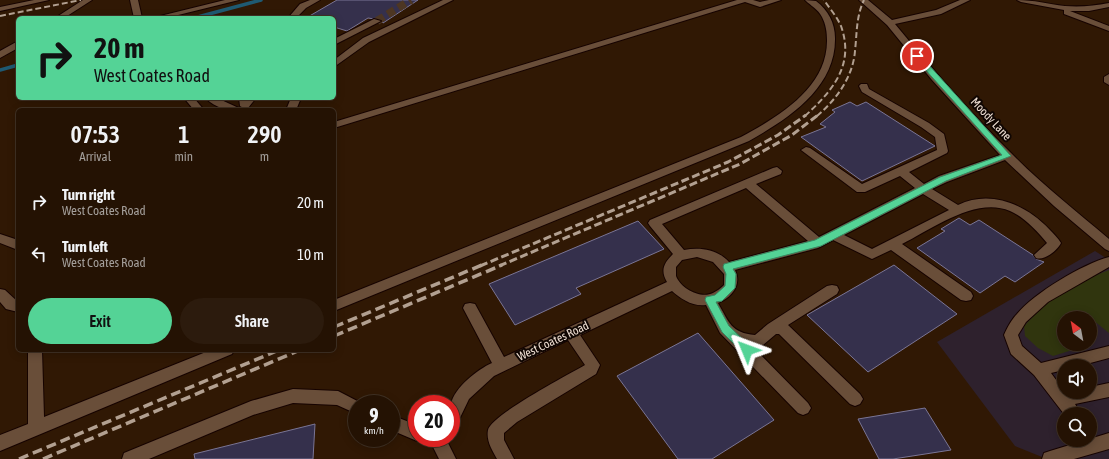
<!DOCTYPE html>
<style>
body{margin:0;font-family:"Asap Condensed",sans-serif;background:#2c1b0d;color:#f1f3f6;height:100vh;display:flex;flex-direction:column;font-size:15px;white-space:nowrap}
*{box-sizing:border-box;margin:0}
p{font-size:13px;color:#a39e9a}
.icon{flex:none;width:22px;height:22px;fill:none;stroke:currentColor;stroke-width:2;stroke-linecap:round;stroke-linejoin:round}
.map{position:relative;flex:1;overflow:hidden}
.sheet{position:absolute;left:16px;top:108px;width:320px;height:244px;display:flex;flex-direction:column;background:#241203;border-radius:6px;box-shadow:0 2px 10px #0003,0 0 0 1px #413225}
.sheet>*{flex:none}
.guide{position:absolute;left:16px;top:16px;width:320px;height:84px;border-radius:6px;box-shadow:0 2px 10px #0003,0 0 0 1px #413225;background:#54d396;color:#111;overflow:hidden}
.needle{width:26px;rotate:328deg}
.controls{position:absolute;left:1057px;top:311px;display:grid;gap:8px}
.controls a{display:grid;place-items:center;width:40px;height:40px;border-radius:50%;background:#241203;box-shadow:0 2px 10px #0003,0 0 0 1px #413225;font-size:20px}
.speed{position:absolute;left:348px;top:395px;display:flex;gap:8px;font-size:20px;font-weight:700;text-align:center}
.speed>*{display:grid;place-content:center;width:52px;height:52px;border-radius:50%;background:#241203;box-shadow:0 2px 10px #0003,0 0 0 1px #413225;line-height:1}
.speed small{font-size:10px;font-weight:400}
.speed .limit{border:6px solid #d22;background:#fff;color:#111}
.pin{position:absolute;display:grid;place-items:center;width:34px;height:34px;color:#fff;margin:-17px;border:2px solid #fff;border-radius:50%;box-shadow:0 1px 4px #0007}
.me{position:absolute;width:44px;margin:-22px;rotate:314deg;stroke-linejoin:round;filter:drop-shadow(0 0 3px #0008)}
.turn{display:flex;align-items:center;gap:14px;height:84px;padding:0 12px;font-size:18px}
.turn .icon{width:52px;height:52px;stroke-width:2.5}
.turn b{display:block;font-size:28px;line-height:34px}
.eta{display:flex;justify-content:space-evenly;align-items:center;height:68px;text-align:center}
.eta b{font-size:24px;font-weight:600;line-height:28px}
.cta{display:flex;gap:8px;margin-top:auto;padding:8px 12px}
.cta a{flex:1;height:46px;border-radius:24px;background:#54d396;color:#111;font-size:16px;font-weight:600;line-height:46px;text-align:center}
.cta a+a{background:#2c1b0d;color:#f1f3f6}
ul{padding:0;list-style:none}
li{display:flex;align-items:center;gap:12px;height:52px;padding:0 12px}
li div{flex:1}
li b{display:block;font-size:15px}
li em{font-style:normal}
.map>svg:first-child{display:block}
</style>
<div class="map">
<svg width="1109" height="459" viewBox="0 0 1109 459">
<rect width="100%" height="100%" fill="#301804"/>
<!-- commercial -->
<path fill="#2e212d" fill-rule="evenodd" d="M1095 251 1109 260V459H1047L1015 446 937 342ZM1064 318H1090V344H1064ZM1064 366H1090V392H1064ZM1064 414H1090V440H1064Z"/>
<!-- green -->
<polygon fill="#30350e" points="1109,270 1109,333 1088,316 1064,318 1064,321 1061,322 1064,326 1064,344 1080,344 1082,347 1053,356 1038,348 1025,336 1024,326 1049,300 1094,276"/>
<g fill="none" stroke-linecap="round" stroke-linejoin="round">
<!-- stream -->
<g stroke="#1f5a72" stroke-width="3.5">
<polyline points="194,18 261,0"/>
<polyline points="0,70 18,65"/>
</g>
</g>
<!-- building -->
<g fill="#35304c" stroke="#7a7595">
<polygon points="337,0 418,0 383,23 381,20 368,18 347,31 334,27 334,18 306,18"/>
<polygon points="850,102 857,106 866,102 935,146 862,181 801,137 826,127 820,124 835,112 832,110"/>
<polygon points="959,218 970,225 979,220 1033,255 1036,259 1044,262 1015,282 1005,276 980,293 917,248 945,231 941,229"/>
<polygon points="638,221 664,249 576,288 581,294 515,325 489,284"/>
<polygon points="894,265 957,314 868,372 807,315"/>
<polygon points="698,333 774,420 712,459 678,459 617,376"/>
<polygon points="925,408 951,450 893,459 879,459 858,419"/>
<polygon points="315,424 313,459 195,459 194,454"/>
</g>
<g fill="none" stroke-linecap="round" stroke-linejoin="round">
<!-- minor-tunnel -->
<polyline stroke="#4d3623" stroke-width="8" stroke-dasharray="8 4.5" stroke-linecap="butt" points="377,21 411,0"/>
<defs>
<g id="minor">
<polygon points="34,0 49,0 0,11 0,7"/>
<polygon points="83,0 92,0 64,18 55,18"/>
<polygon points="130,0 138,0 142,18 134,18"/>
<polygon points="225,0 239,0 166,18 152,18"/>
<polygon points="310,0 320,0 306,8 296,18 288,18 300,4"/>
<polygon points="443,0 453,0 369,42 334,67 334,60 363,38"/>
<polygon points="737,0 753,0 760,2 769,0 781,0 760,7 745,2 334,128 334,122"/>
<path d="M805 0 816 1C828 10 835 23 835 38 836 88 788 119 749 141L334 311V300L741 137C778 117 827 88 827 41 827 32 826 25 822 17 818 9 811 6 805 0Z"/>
<path d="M859 0H868L892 20 936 10 960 0H970L941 14 895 24C932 69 970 113 1011 153 1041 184 1076 211 1109 239V251L1105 249 1054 206 1005 160 947 182 932 189 958 205C991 189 1026 205 1049 229 1053 233 1058 238 1061 243 1057 251 1044 261 1036 258L1034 255 1047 243C1037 231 1024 217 1010 211 976 196 932 229 902 244L971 292 973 296 971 300 966 301 961 300 891 250 872 259 833 240 818 248 735 270C742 285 732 297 718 303 729 322 731 333 755 335L768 324 827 286 832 285 837 286 839 290 837 294 788 325 860 394 863 399 860 404 855 406 850 404 779 334H776L763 345 752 346 808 403 811 408 808 413 803 415 798 413 720 333 706 305C693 307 681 299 672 291L580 335 600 365 596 374 517 422 504 433V440L514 459H497C492 450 486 441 488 430 491 415 568 375 585 365L568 340 494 376 469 399 457 424 451 426C451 419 450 411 451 404 454 388 478 369 492 363L463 308 465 304 470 303 475 304 504 357 667 282C660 270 664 263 673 254L650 226 648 223 650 220 773 168 777 167 782 171 781 174 756 184 819 237 915 188 900 176 865 192H857L801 150 806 147 810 148 862 184 937 150 935 137 921 127 862 92 859 86 861 84H867L869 89 929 123 944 134 948 151 947 153 909 172 924 184 939 176 1000 155 932 80 887 25ZM746 188 808 241 729 262C717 249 700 247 684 250L662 224ZM923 194 949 210 872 249 844 235ZM697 257 713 262 724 274V285C721 288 717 291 713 293 701 299 681 289 676 276 676 273 676 269 676 267L682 260Z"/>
<path d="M1017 0C1034 0 1048 4 1065 6 1080 7 1094 6 1109 3V7L1089 11H1070L1109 26V31L1064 14V10L1021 2Z"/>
<polygon points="83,16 88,16 92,18 82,18"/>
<polygon points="374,19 381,21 334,45 334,39"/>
<polygon points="18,41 18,48 0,58 0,51"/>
<polygon points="1109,74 1109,85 1104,82 1104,77"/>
<polygon points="184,98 194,98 204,110 194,110"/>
<path d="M206 98H217L243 110C230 110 215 109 206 98Z"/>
<polygon points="239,98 256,98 248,108 245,109 240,106"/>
<polygon points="291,98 301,98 296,110 286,110"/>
<polygon points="0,234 18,240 18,250 0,243"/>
<path d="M1109 257V267L1048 302 1026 322 1018 335 1022 346 1041 363 1109 346V358L1079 366H1064V370L1051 373 1065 392H1090V387L1109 383V397L1075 404 1081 414H1064L1034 375 1011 354 1004 335C1007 328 1012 319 1017 314 1034 293 1083 264 1109 257Z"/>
<polygon points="0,289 5,290 18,302 18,312 6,309 0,302"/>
<polygon points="28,350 42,350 44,417 211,350 234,350 232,354 0,451 0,435 28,424"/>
<polygon points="293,389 338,391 363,404 357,404 357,414 337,405 293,403 253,415 149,459 122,459 124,453 251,401"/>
<polygon points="391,415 417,425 417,438 423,438 417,441 391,430"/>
<polygon points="1109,433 1109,449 1074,459 1042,459 1044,453 1050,451"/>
<polygon points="433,438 450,438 448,443 456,459 439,459 431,443"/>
</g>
</defs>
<!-- minor casing -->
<use href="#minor" stroke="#160300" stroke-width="2"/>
<!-- minor -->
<use href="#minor" fill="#694e39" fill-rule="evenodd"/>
<!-- rail-far2 -->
<g stroke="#b2a091" stroke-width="2" stroke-dasharray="6 3" stroke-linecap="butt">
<polyline points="0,16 81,0"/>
<path d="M805 116C831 92 854 67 842 29 839 19 830 9 824 0"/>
<path d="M817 116C836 100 853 77 855 51 857 33 856 17 864 0"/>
</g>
<!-- rail-far1 -->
<g stroke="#b2a091" stroke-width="3" stroke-dasharray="8 3.5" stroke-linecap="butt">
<polyline points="480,266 728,162 778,135 806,115"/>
<polyline points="499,266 740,164 792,135 818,115"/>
</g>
<!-- rail -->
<g stroke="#b2a091" stroke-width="3.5" stroke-dasharray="10 5" stroke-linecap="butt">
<polyline points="334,327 482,265"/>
<polyline points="334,336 502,265"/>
<polyline points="19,459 279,350"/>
<polyline points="43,459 300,350"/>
</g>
</g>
<!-- route -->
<polygon fill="#54d396" stroke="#378962" points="914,54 919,54 1011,156 946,181 821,246 733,269 736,274 735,288 722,301 716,302 729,326 751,347 752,350 751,353 743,353 722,332 705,300 706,297 715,295 725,286 726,274 723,267 724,264 815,240 940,177 1002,155 914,57"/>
<g text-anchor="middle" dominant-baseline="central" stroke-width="4" stroke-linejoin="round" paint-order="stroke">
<!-- street labels -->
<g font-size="12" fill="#efdfd3" stroke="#100602">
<text transform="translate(991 119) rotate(47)">Moody Lane</text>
<text transform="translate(553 341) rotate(-25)">West Coates Road</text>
</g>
</g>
</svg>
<div class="controls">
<a><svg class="needle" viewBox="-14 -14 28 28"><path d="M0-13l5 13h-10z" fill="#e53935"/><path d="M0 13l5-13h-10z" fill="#a39e9a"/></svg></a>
<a><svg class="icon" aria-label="sound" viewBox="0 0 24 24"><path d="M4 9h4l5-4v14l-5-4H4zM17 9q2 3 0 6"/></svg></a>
<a><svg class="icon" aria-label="search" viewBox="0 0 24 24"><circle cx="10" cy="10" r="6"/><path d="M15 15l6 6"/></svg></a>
</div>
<div class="speed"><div>9<small>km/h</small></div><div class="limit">20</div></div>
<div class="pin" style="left:917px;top:56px;background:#d93025"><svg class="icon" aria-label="arrive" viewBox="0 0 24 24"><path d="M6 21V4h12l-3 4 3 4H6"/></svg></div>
<svg class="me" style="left:747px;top:350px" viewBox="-20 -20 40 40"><path d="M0-17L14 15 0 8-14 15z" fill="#54d396" stroke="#fff" stroke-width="4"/></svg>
<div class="guide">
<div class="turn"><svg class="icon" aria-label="right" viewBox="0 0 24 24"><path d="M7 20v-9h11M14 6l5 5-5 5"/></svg><div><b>20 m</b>West Coates Road</div></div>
</div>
<section class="sheet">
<div class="eta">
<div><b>07:53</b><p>Arrival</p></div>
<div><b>1</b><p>min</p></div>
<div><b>290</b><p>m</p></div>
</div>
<ul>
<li><svg class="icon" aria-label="right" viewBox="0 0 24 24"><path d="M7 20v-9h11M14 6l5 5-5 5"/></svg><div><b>Turn right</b><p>West Coates Road</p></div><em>20 m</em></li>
<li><svg class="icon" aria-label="left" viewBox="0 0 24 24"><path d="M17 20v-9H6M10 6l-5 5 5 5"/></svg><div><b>Turn left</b><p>West Coates Road</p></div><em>10 m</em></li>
</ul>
<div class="cta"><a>Exit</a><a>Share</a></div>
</section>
</div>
